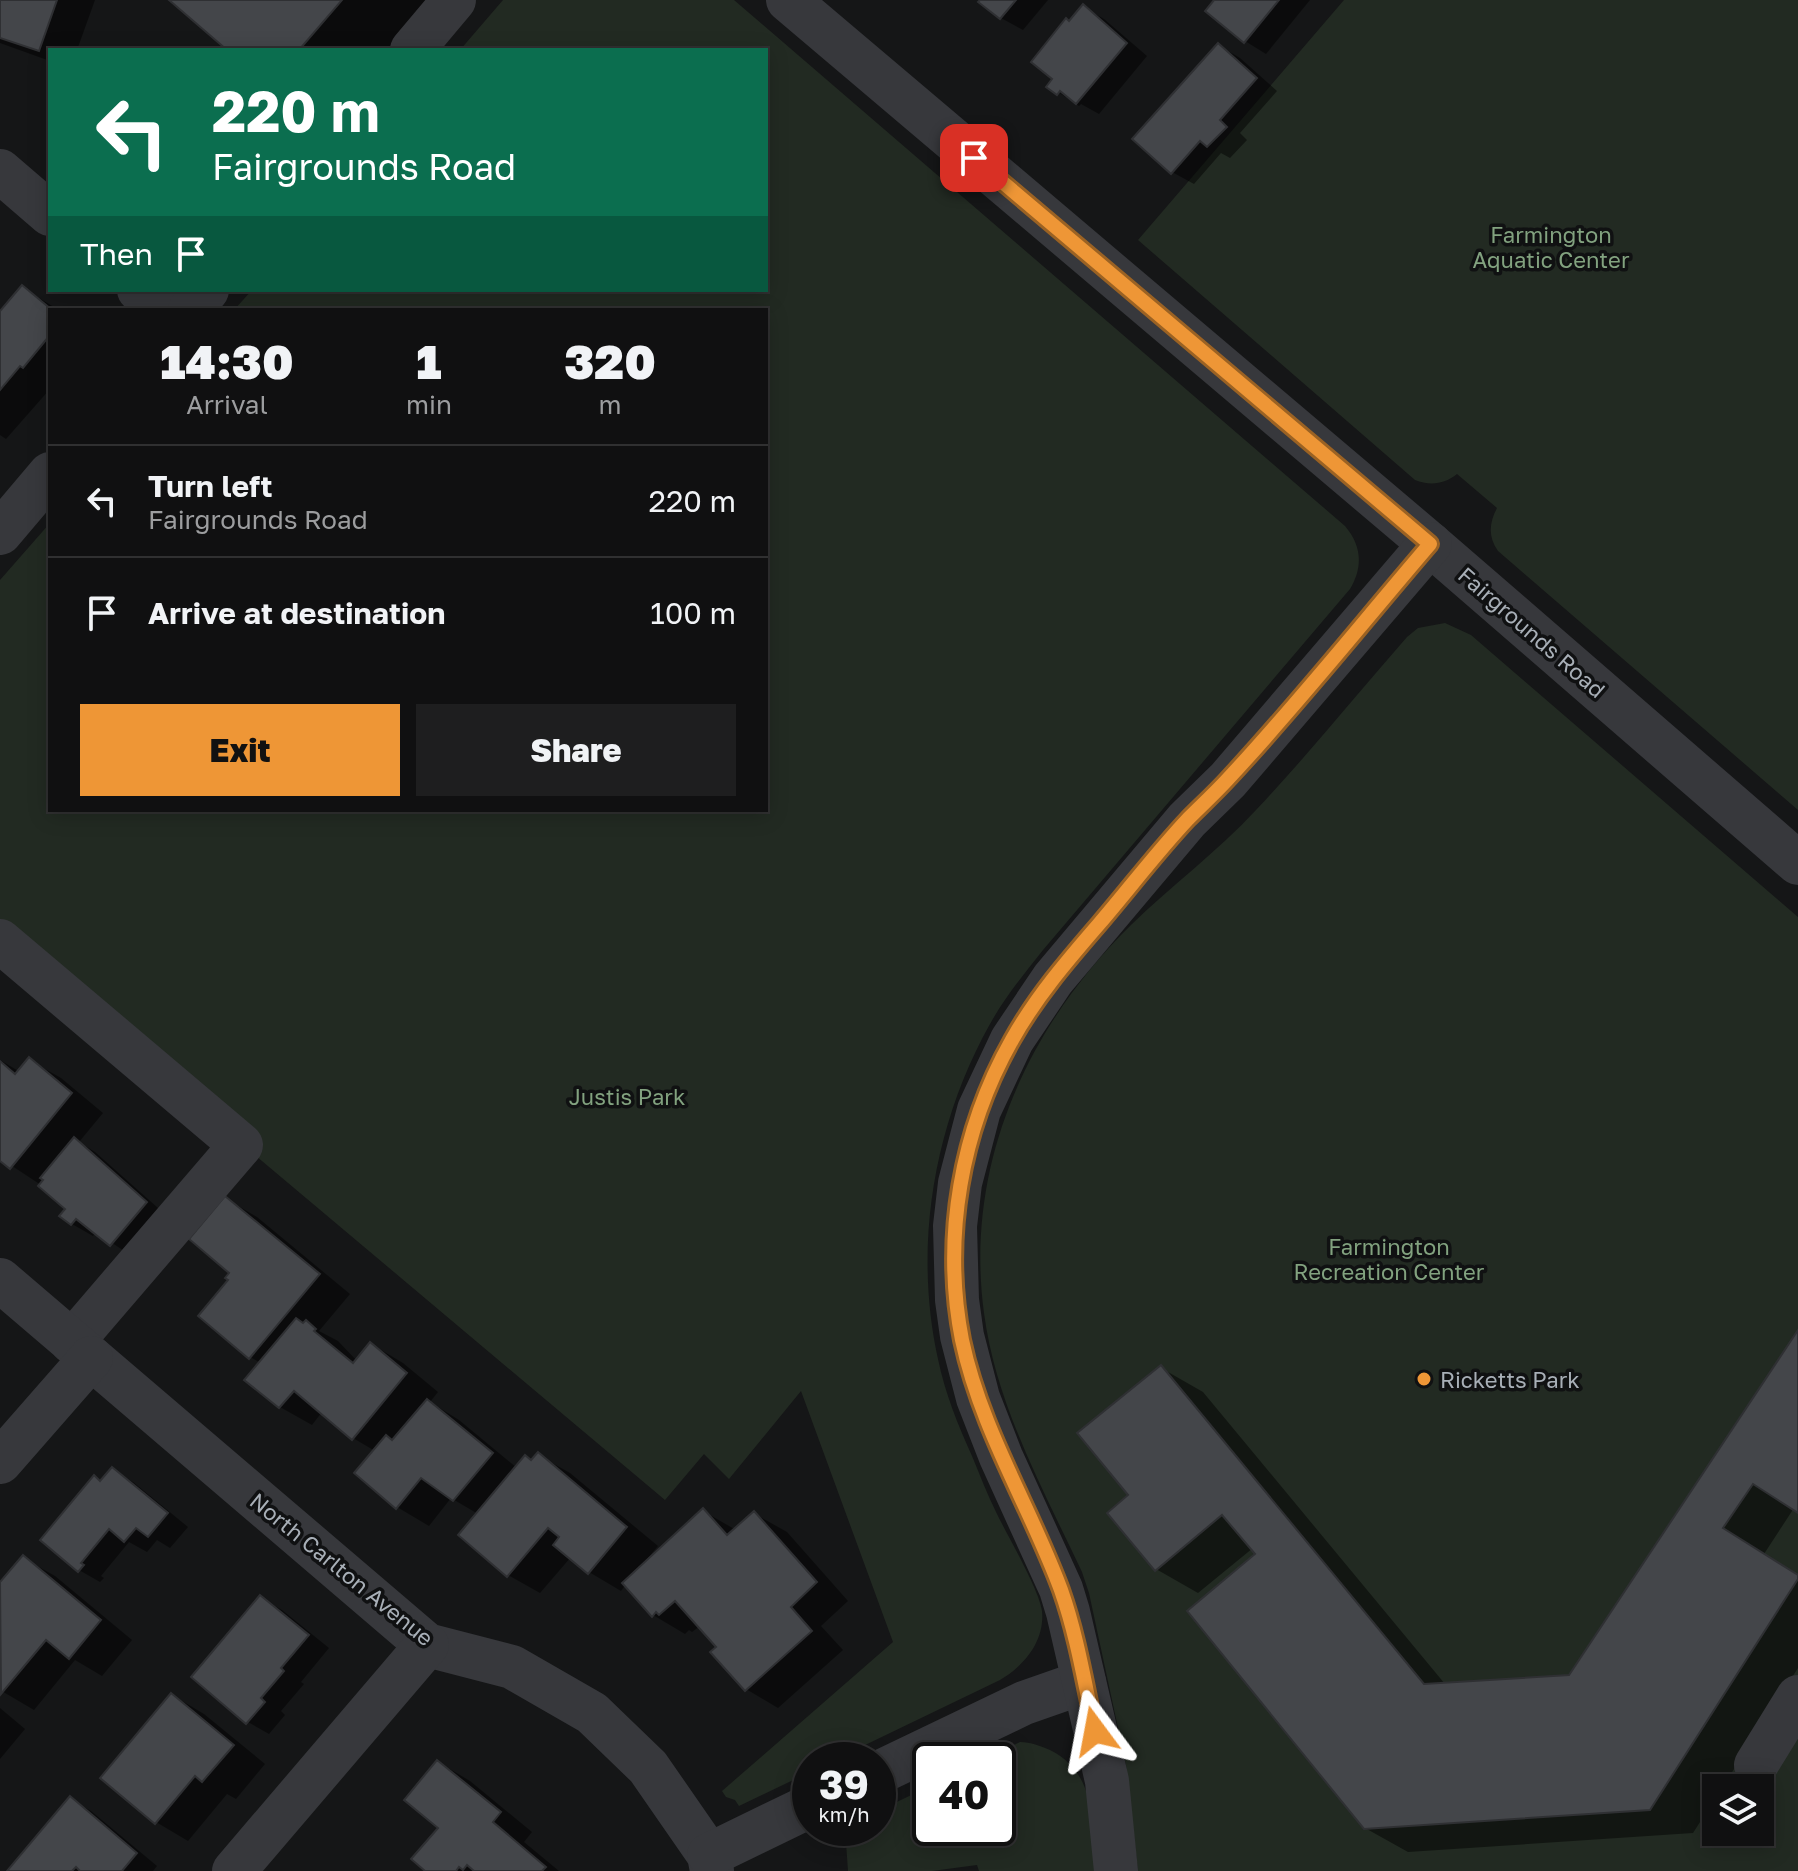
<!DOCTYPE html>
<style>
body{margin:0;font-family:"Golos Text",sans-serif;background:#1e1e1f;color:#f1f3f6;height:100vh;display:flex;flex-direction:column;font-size:30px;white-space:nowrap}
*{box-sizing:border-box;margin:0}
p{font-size:26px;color:#9c9d9f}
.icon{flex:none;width:44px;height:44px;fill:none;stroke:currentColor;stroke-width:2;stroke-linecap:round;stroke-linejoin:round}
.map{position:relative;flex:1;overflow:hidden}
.details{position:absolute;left:48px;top:308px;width:720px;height:504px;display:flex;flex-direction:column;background:#101011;border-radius:0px;box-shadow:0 4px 20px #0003,0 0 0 2px #303031}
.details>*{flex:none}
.guide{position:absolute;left:48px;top:48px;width:720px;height:244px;border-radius:0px;box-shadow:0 4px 20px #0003,0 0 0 2px #303031;background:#0b6e4f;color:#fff;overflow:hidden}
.tools{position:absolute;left:1702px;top:1774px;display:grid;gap:16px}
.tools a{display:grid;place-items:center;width:72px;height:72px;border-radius:0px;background:#101011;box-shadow:0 4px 20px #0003,0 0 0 2px #303031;font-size:40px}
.speed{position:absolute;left:792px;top:1742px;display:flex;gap:16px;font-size:40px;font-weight:700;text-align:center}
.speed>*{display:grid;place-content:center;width:104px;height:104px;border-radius:50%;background:#101011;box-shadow:0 4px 20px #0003,0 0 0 2px #303031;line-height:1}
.speed small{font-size:20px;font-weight:400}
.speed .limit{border:4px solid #111;border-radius:12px;background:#fff;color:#111}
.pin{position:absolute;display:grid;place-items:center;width:68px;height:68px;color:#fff;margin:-34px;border-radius:16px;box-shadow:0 4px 12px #0006}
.me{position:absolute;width:88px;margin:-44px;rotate:347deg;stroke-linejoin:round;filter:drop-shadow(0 0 6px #0008)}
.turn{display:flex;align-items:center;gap:28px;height:168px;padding:0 32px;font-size:36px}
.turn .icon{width:104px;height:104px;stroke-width:2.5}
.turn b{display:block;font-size:56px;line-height:68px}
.then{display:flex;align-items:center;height:76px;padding:0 32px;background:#0003;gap:16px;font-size:30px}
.eta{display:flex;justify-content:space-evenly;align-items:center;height:136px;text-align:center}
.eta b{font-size:48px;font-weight:800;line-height:56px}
.action{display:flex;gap:16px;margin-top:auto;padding:16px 32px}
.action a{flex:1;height:92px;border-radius:0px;background:#ee9636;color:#111;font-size:32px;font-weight:800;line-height:92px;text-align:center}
.action a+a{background:#1e1e1f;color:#f1f3f6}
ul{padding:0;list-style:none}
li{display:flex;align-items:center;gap:24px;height:112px;padding:0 32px;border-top:2px solid #303031}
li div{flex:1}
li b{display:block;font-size:30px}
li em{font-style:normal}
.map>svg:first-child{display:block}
</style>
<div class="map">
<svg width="1798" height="1871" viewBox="0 0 1798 1871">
<rect width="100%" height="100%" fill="#151617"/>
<!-- green -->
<g fill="#222a22" fill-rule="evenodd">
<path d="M503 0H734L1345 526C1362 546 1363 567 1350 589L1043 950C1024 974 1005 997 990 1024 934 1124 913 1246 938 1359 945 1393 958 1425 972 1456 980 1475 987 1494 996 1512 1007 1535 1039 1589 1042 1611 1045 1641 1024 1666 1000 1680L834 1760H810V1772L739 1806 735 1800 726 1797 722 1791 893 1642 801 1391 729 1479 704 1454 665 1500 256 1156 263 1147 0 926V580L50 523V810H766V310H234L252 290H766V50H460Z"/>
<path d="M1344 0H1798V810L1498 551C1488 537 1489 523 1497 508L1457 474C1445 484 1430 486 1415 480L1138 240Z"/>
<path d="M1445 623 1471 635 1798 917V1871H1138L1126 1765 1089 1593 1082 1572C1043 1489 996 1405 984 1313 964 1165 1027 1027 1131 925 1171 886 1217 852 1256 810 1308 755 1357 694 1407 637L1418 628ZM1716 1788H1760V1832H1716Z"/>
<path d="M1020 1742C1031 1742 1040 1746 1050 1750 1099 1775 1090 1823 1095 1871H979L977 1865 932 1871H848L845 1828H878V1811L930 1786V1828H998V1760H983Z"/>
</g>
<!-- shadow -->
<g fill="#0007">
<polygon points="0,0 95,0 77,50 50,50 50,61 0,43"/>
<polygon points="173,0 430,0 387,50 231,50"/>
<polygon points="983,0 1048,0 1023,30 1001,18"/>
<polygon points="1216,0 1310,0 1266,54 1245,41"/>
<polygon points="1083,7 1104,19 1147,56 1099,114 1081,104 1079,106 1049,86 1055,79 1070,23"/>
<polygon points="1218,45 1240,58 1277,91 1240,133 1247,140 1230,158 1221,153 1194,184 1172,172"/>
<polygon points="22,288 59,310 50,310 50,389 6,439 0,435 0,314"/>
<polygon points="0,1060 20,1072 29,1060 61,1078 103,1113 79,1142 95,1152 167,1216 133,1257 96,1232 93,1236 72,1224 68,1209 41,1185 0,1158"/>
<polygon points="225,1198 257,1217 350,1294 319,1331 338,1341 357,1361 371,1344 403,1363 438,1392 430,1402 459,1420 517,1468 538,1455 570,1473 658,1546 647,1559 649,1561 703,1511 736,1530 755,1514 787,1532 848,1601 821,1626 843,1650 778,1708 746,1689 719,1648 700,1626 692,1632 689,1630 685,1634 653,1615 626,1584 621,1591 589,1572 571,1557 540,1593 508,1575 478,1514 451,1498 429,1526 397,1507 375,1451 353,1438 322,1412 312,1425 280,1407 261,1363 250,1357 231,1280"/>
<polygon points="1798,1333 1798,1511 1794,1508 1764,1554 1798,1575 1798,1668 1722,1788 1716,1788 1716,1797 1693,1833 1408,1852 1365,1828 1258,1554 1253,1548 1198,1593 1156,1569 1130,1495 1161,1368 1203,1392 1445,1684 1571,1677"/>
<polygon points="112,1470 133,1482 188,1527 170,1548 157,1540 147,1552 129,1542 101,1576 104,1578 100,1582 79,1570 102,1482"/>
<polygon points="23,1558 55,1576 132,1640 102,1676 75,1660 34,1710 0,1690 0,1586"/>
<polygon points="261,1598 282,1610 329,1648 301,1682 304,1684 281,1711 285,1715 269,1734 248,1722"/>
<polygon points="172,1695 204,1714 265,1764 236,1799 227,1794 188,1841 156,1822"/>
<polygon points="0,1708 25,1729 0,1759"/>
<polygon points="438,1762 470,1781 532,1832 524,1842 559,1871 428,1871 440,1828"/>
<polygon points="70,1799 91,1811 157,1866 153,1871 9,1871"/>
</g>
<!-- building -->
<g fill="#44464a" stroke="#2f3033" stroke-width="2">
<polygon points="0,0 57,0 39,51 0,38"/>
<polygon points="169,0 342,0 299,50 227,50"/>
<polygon points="980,0 1016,0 1000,19 978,2"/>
<polygon points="1214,0 1279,0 1244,43 1205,11"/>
<polygon points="1083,4 1127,43 1076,104 1060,91 1057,95 1046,87 1052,79 1031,62 1066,18 1069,21"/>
<polygon points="1218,43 1257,78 1220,120 1227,127 1207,147 1200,141 1171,174 1132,139"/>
<polygon points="22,285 52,310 50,335 23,368 20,366 0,390 0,311"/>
<polygon points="29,1057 72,1093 10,1169 0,1161 0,1061 15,1074"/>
<polygon points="74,1137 147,1202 110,1246 76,1219 71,1225 59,1216 65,1209 38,1186 43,1180 40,1178"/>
<polygon points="225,1196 320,1274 249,1359 198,1316 228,1280 225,1278 229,1273 189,1239"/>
<polygon points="296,1318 303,1323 306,1320 316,1329 314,1331 353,1363 370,1342 407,1373 352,1440 294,1391 279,1408 244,1380"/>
<polygon points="1798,1330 1798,1513 1753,1484 1723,1528 1798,1575 1798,1579 1650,1810 1364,1829 1187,1611 1255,1554 1222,1515 1155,1571 1107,1513 1128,1495 1077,1433 1161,1365 1424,1684 1569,1675"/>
<polygon points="427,1399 493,1453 453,1501 421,1478 396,1509 354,1473 386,1435 392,1440"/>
<polygon points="538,1452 627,1527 588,1574 553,1545 559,1537 548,1528 507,1577 458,1535 525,1455 531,1460"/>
<polygon points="112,1467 168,1513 148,1537 136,1528 124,1542 109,1529 81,1563 84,1565 78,1572 40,1540 94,1475 100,1481"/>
<polygon points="703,1508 727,1535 754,1511 817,1582 791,1607 812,1631 745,1691 710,1652 716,1647 675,1601 659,1615 656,1612 652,1617 622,1583"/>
<polygon points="23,1555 101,1620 69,1659 46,1640 1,1694 0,1582"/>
<polygon points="260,1595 309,1635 281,1668 284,1671 261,1698 265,1702 246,1724 191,1677"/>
<polygon points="171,1693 234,1745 202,1782 195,1776 155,1824 100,1778"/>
<polygon points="437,1760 501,1812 493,1822 546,1867 542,1871 474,1871 467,1865 463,1870 459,1867 456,1871 425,1871 411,1859 438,1828 404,1800"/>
<polygon points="70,1796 137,1853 122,1871 80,1871 76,1867 72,1871 7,1871"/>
</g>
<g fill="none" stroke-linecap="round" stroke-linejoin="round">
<!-- minor -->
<g stroke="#37383c" stroke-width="44">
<polyline points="788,0 1430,544 1798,863"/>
<polyline points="412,50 454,0"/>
<polyline points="0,171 50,214"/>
<polyline points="139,290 162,310"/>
<polyline points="190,310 207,290"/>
<polyline points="0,533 50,474"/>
<polyline points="0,941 241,1145 72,1342"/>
<polyline points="0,1280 427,1645 512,1667 592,1713 648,1767 709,1855 712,1871"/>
<polyline points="0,1462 91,1358"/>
<polyline points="1756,1765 1798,1697"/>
<polyline points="878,1773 1024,1703 1084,1682"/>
<polyline points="709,1855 810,1806"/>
<polyline points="234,1871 427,1645"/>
<polyline points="1116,1871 1107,1781 1068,1612 1061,1589 1001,1457 978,1398 962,1336 957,1300 955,1226 960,1183 979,1110 1012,1040 1053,979 1187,820 1228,780 1430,544"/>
</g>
</g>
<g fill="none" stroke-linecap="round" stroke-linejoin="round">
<defs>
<path id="route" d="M974 158 1430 544C1363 622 1298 704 1227 780 1215 793 1201 806 1188 819 1157 852 1129 889 1099 924 1067 961 1036 997 1012 1040 961 1130 942 1238 962 1340 981 1430 1030 1506 1061 1590 1077 1635 1085 1685 1095 1731"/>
</defs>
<!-- route casing -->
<use href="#route" stroke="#9b6223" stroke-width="20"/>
<!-- route -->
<use href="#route" stroke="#ee9636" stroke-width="14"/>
</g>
<!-- markers -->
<circle fill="#ee9636" stroke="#101112" stroke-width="3" cx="1424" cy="1379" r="8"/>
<g text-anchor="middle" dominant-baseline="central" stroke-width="7" stroke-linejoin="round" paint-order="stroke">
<!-- park labels -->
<g font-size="22" fill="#82a27f" stroke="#101112">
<text x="1551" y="234">Farmington<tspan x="1551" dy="25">Aquatic Center</tspan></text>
<text x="627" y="1096">Justis Park</text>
<text x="1389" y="1246">Farmington<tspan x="1389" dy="25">Recreation Center</tspan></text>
</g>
<!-- street labels -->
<g font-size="22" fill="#a8afb7" stroke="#101112">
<text transform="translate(1532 632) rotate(41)">Fairgrounds Road</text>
<text transform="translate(342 1569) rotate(39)">North Carlton Avenue</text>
</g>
<!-- poi labels -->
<g font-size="22" fill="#a8afb7" stroke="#101112" text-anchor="start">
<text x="1440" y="1379">Ricketts Park</text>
</g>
</g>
</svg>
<div class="tools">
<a><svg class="icon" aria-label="layers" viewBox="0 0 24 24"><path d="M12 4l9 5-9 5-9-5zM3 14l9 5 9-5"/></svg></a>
</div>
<div class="speed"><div>39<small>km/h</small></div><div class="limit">40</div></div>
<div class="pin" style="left:974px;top:158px;background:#d93025"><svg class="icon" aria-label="arrive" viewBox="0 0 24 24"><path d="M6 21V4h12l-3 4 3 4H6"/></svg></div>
<svg class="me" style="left:1095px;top:1731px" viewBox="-20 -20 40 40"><path d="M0-17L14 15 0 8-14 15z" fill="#ee9636" stroke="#fff" stroke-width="4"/></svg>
<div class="guide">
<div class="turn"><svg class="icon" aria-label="left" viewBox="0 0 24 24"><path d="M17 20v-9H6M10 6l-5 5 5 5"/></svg><div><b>220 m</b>Fairgrounds Road</div></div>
<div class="then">Then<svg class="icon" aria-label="arrive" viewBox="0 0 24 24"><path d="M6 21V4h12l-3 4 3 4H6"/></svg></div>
</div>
<section class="details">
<div class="eta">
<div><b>14:30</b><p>Arrival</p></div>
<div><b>1</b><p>min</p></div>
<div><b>320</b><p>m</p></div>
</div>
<ul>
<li><svg class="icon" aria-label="left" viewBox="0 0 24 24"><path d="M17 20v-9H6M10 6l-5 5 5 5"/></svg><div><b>Turn left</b><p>Fairgrounds Road</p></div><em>220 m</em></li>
<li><svg class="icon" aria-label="arrive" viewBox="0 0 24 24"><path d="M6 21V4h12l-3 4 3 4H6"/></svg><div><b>Arrive at destination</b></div><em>100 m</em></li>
</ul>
<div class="action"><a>Exit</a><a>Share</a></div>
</section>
</div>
